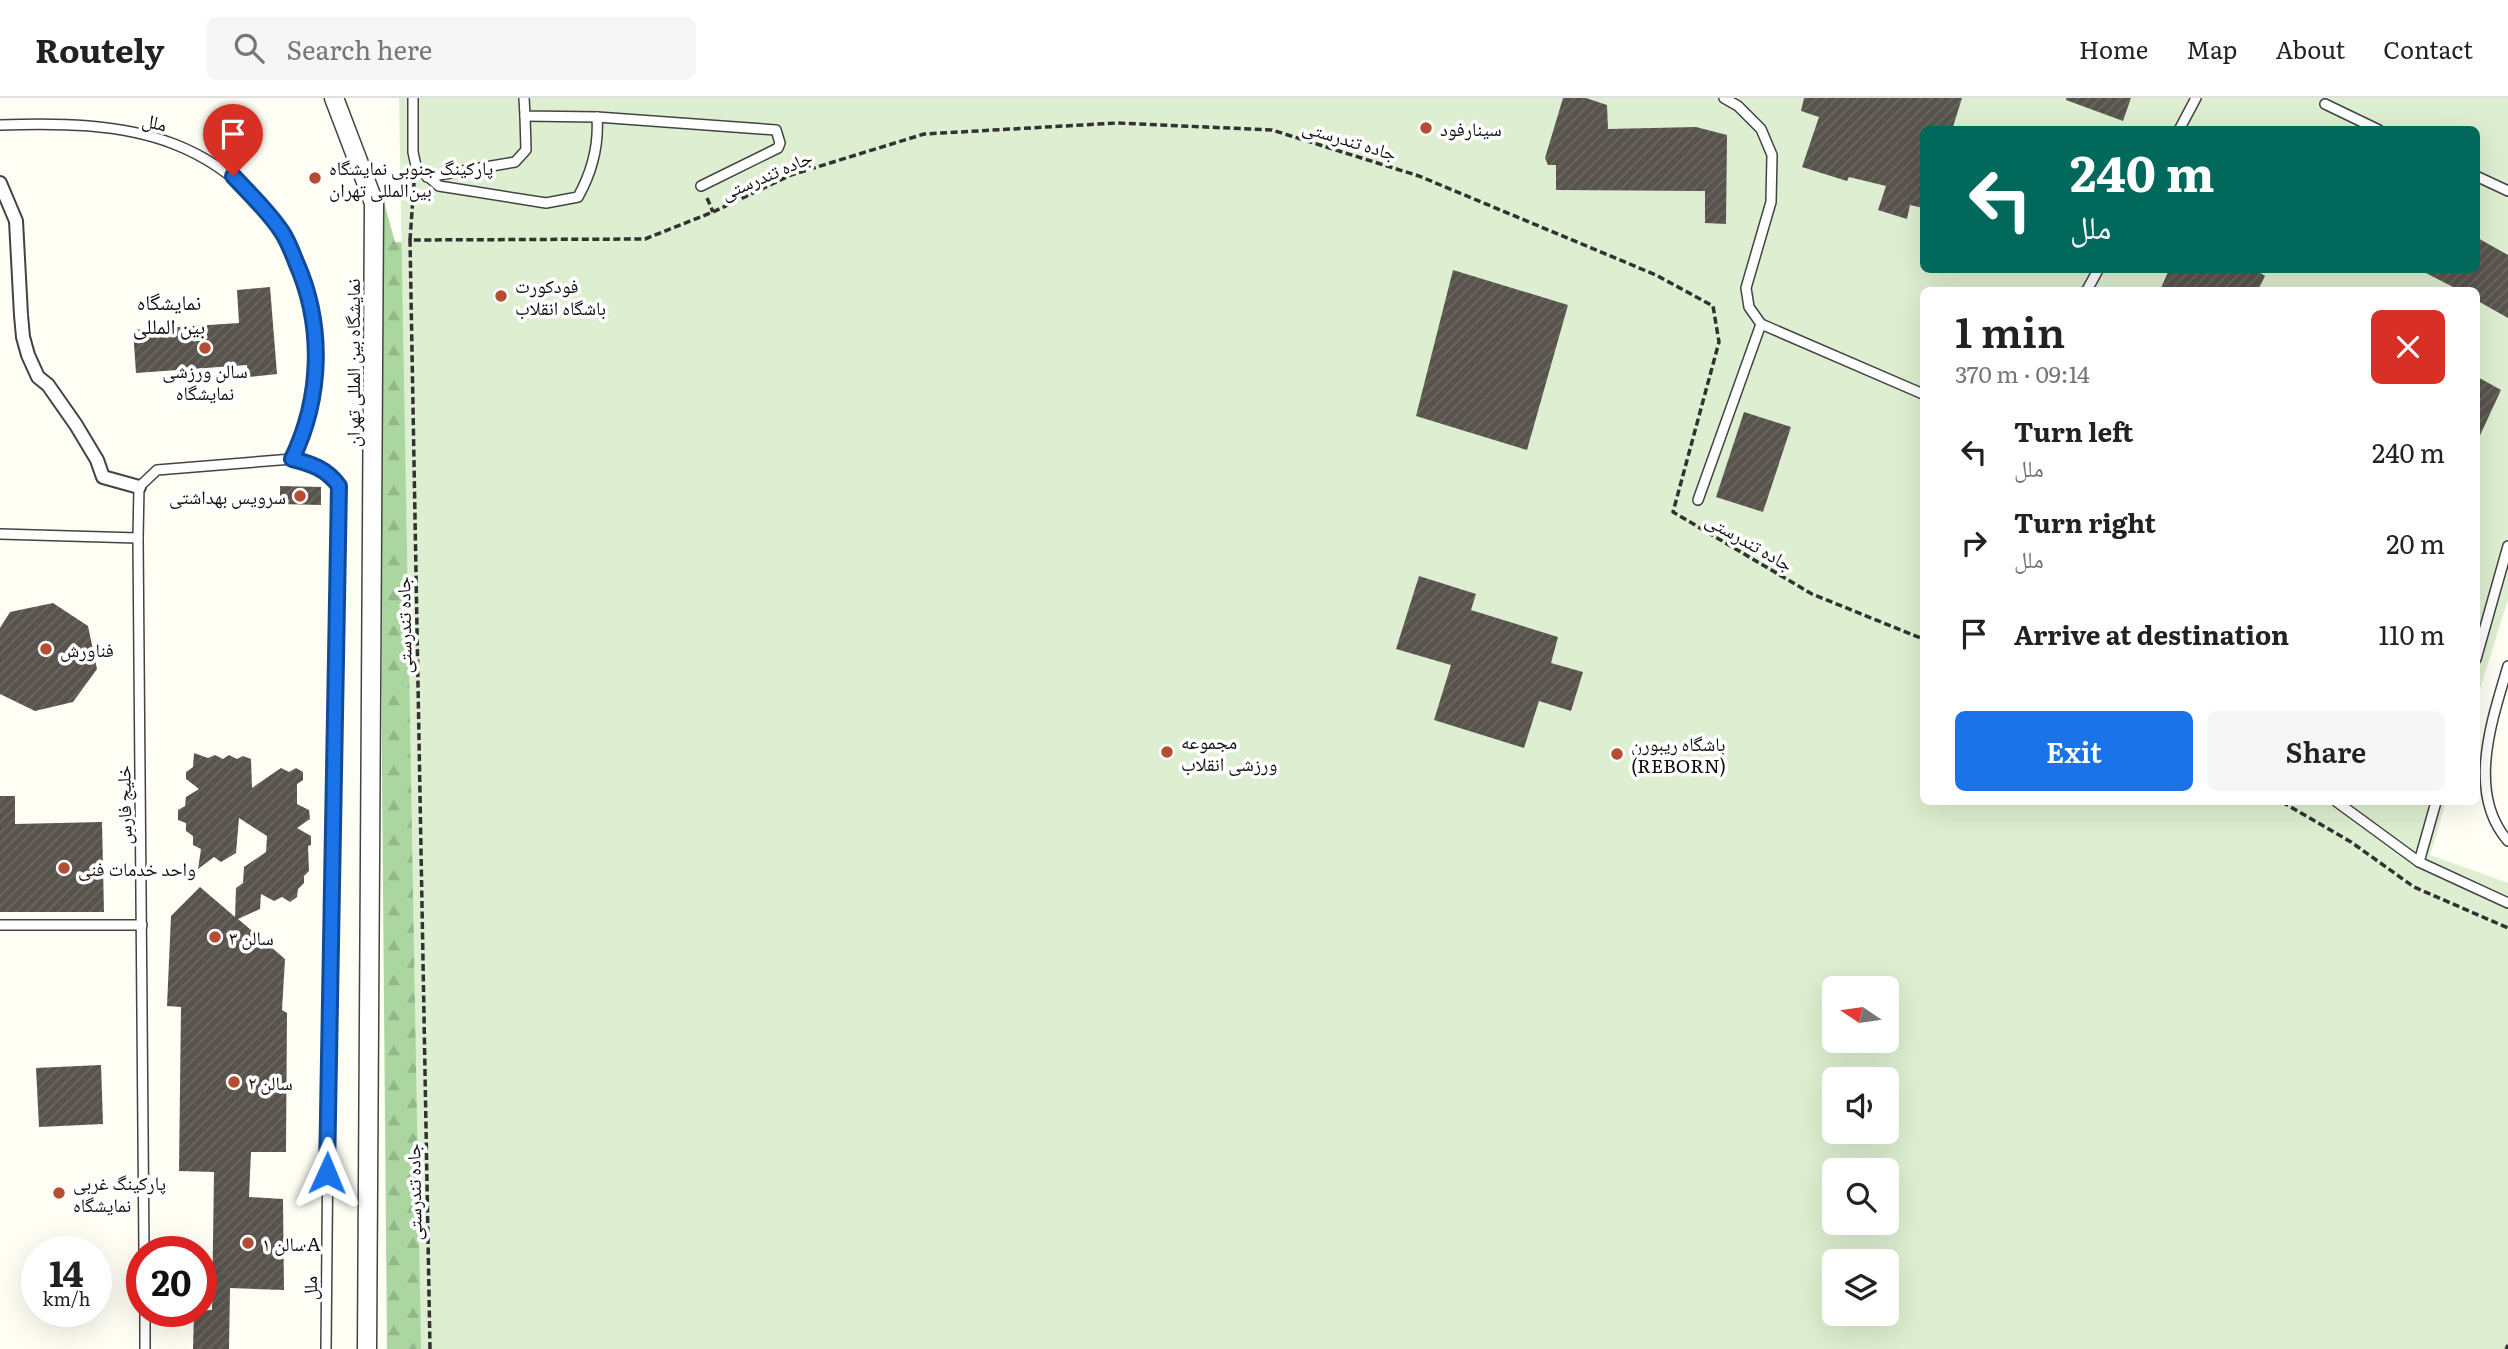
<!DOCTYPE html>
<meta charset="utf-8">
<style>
body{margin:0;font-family:Literata,"Noto Naskh Arabic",serif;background:#f6f6f6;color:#222;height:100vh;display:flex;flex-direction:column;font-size:26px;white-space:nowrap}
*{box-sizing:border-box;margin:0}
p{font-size:23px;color:#767676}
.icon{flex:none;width:38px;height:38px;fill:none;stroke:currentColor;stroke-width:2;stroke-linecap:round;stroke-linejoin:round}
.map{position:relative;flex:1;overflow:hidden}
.panel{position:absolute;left:1920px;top:189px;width:560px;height:518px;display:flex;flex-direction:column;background:#fff;border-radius:10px;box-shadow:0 7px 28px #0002}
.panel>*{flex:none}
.top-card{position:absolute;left:1920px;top:28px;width:560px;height:147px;border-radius:10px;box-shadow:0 7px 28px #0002;background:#00695c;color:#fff;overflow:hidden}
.needle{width:46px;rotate:283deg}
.tools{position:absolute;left:1822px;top:878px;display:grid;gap:14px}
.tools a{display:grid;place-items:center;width:77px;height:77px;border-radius:10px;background:#fff;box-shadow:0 7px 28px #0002;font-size:35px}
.speed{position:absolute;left:21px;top:1138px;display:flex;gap:14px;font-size:35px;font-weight:700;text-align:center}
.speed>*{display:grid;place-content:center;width:91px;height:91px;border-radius:50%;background:#fff;box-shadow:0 7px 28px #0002;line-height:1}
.speed small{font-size:18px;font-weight:400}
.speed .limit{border:10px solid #d22;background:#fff;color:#111}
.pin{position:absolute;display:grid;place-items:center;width:60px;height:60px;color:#fff;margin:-72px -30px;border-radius:50% 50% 50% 0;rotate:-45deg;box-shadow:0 0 7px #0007}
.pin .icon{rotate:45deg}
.me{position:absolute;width:77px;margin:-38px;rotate:1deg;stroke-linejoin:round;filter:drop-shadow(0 0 5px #0008)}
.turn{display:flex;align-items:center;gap:24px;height:147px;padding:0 35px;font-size:32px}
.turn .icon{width:91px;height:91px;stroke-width:2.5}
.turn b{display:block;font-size:49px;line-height:60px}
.round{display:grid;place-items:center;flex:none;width:74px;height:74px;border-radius:10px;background:#f6f6f6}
.overview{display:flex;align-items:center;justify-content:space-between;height:119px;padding:0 35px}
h1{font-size:42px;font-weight:600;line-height:52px}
.action{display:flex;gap:14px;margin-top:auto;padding:14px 35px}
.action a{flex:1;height:80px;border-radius:10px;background:#1a73e8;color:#fff;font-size:28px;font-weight:600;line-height:80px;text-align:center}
.action a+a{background:#f6f6f6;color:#222}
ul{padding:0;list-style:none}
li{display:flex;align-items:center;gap:21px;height:91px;padding:0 35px}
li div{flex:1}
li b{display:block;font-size:26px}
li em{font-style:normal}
header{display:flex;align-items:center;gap:42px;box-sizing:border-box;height:98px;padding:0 35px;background:#fff;border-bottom:2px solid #e0e0e0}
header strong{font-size:33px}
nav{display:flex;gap:38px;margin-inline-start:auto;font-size:24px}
.search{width:490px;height:63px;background:#f6f6f6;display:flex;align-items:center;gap:18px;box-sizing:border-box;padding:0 24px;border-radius:10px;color:#767676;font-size:26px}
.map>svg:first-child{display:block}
</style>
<header>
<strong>Routely</strong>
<div class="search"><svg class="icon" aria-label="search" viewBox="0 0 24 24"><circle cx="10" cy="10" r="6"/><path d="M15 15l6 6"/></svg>Search here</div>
<nav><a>Home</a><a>Map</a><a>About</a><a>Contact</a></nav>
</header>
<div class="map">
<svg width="2508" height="1251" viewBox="0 0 2508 1251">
<defs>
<pattern id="forest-firs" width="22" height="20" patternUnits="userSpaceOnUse" patternTransform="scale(1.75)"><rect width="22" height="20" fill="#abd6a0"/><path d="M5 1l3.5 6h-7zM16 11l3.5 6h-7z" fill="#92b789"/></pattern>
<pattern id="building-hatch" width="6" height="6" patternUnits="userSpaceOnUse" patternTransform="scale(1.75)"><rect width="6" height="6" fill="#58544d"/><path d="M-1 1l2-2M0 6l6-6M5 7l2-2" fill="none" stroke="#6b6862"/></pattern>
</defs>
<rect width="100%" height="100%" fill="#fefef4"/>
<!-- forest -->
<polygon fill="url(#forest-firs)" points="382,97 395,144 448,147 658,1251 387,1251 382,675"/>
<!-- pitch -->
<path fill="#ddefd0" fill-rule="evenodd" d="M399 0H2508V501L2476 604V192H1923V704H2446L2430 757 2508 785V1251H421ZM1923 32H2476V172H1923ZM1834 891H1886V943H1834ZM1834 982H1886V1034H1834ZM1834 1073H1886V1125H1834ZM1834 1164H1886V1216H1834Z"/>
<!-- building -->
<g fill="url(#building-hatch)">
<polygon points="1563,0 1586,0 1607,7 1608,31 1696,29 1727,37 1726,126 1705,125 1705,93 1556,92 1556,67 1548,67 1545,60"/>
<polygon points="1804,0 1962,0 1952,32 1923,32 1923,110 1910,107 1907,121 1878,112 1886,88 1849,79 1847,83 1802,69 1819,19 1801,13"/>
<polygon points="2066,0 2131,0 2123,23 2066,2"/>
<polygon points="2476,139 2508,157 2508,220 2476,202 2476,192 2459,192 2420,172 2476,172"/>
<polygon points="1453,172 1568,207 1527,352 1416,318"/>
<polygon points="2169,172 2256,172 2265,178 2258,192 2160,192"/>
<polygon points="270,189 277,276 248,279 247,267 136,275 133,232 239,225 237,192"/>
<polygon points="2476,278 2501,292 2476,346"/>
<polygon points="1744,314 1791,329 1763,414 1716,399"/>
<polygon points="280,388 321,389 321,407 280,406"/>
<polygon points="1419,478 1476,496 1471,512 1558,539 1551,565 1583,574 1571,613 1539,603 1524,650 1434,622 1451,567 1396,551"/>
<polygon points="53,505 88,528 97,571 73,604 35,613 0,596 0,530 10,514"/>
<polygon points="194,655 208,660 215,657 223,661 229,657 237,661 243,658 251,661 252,690 281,670 289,674 296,670 303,674 303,682 297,686 297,706 309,712 310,721 297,730 311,738 311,747 308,748 309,773 304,778 304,785 298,791 297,799 290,804 282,799 274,803 261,796 260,811 238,821 285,861 282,912 287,915 286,1054 251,1054 249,1099 283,1101 284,1192 230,1190 229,1251 193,1251 194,1213 212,1212 214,1074 179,1073 181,909 167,908 171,818 200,789 235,819 236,790 243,785 244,769 266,754 267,738 239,720 236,755 221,764 214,759 198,771 201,751 193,747 193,738 186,733 186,725 178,722 178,712 185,708 186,699 199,691 186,681 186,674 193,669"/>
<polygon points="0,698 15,698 15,726 102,724 104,814 0,814"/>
<polygon points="101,967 103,1026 39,1029 36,970"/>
</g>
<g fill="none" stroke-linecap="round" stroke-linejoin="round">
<defs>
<g id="service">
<path d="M413 0V54L416 68 439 88 546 105 578 99C592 74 599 48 597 19L525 18 524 0"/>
<polyline points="1724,0 1738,8 1761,31 1772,57 1771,104 1746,190 1749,209 1761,226 1923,296"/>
<polyline points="2325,6 2379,32"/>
<polyline points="597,19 776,32 780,45 778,50 701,88"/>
<path d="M0 27C57 25 120 25 174 46 300 95 349 243 292 361L157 372 139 389 138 440 144 1153"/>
<polyline points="2179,32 2196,0"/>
<polyline points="2476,78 2508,93"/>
<polyline points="427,79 515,64 526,52 525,18"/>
<polyline points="2087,192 2098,172"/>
<path d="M292 361C312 366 327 371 339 388L330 825 326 1251"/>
<polyline points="1698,402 1761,226"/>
<polyline points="0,436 138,440"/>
<polyline points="2476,561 2508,448"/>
<path d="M2508 568C2492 622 2466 695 2508 743"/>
<polyline points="2337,704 2419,764 2508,805"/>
<polyline points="2419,764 2436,704"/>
<polyline points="0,827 142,827"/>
<polyline points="145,1213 145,1251"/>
</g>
<polyline id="pedestrian" points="0,85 16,123 21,217 23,239 28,257 38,279 48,287 76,327 97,362 103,379 139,389"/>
<polyline id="minor" points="334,0 374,105 367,1251"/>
</defs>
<!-- service casing -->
<use href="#service" stroke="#434343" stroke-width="12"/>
<!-- pedestrian casing -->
<use href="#pedestrian" stroke="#434343" stroke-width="16"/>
<!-- minor casing -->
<use href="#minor" stroke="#434343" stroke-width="21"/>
<!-- path -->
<g stroke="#323232" stroke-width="3.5" stroke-dasharray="7 3.5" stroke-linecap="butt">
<polyline points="707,100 713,114"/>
<polyline points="410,142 414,85"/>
<polyline points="2282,704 2351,744 2414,789 2508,830"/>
<polyline points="430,1251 410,142 645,141 713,114 791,77 924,36 1117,25 1272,32 1419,78 1656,177 1713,208 1719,244 1673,414 1812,496 1923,541"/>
<polyline points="2506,1251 2508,1247"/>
</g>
<!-- service -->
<use href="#service" stroke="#fff" stroke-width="9"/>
<!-- pedestrian -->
<use href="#pedestrian" stroke="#fff" stroke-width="12"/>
<!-- minor -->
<use href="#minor" stroke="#fff" stroke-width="18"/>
</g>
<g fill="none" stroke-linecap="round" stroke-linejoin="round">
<defs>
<path id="route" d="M233 78C250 96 269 114 282 134 288 143 292 154 296 164 324 227 322 299 292 361 312 366 327 371 339 388L327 1075"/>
</defs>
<!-- route casing -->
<use href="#route" stroke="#114b97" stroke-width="18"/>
<!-- route -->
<use href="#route" stroke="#1a73e8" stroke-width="12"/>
</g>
<!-- markers -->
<g fill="#b64d32" stroke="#fff" stroke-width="2.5">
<circle cx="1426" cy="30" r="7"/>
<circle cx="315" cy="80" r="7"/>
<circle cx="501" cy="198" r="7"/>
<circle cx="205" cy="250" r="7"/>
<circle cx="300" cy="398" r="7"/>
<circle cx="46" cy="551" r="7"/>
<circle cx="1167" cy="654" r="7"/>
<circle cx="1617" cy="656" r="7"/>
<circle cx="64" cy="770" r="7"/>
<circle cx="215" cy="839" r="7"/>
<circle cx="234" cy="984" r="7"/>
<circle cx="59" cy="1095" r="7"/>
<circle cx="248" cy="1145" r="7"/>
</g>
<g text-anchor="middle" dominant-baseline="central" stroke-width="7" stroke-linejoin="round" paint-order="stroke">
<!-- street labels -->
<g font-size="19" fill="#101010" stroke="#fff">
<text transform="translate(155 23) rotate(14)">ملل</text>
<text transform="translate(1350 41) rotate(17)">جاده تندرستی</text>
<text transform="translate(766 76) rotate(-23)">جاده تندرستی</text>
<text transform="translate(352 265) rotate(-90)">نمایشگاه بین المللی تهران</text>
<text transform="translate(1750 443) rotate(30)">جاده تندرستی</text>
<text transform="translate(403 527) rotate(-91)">جاده تندرستی</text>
<text transform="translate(123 707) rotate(-91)">خلیج فارس</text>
<text transform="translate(413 1094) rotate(-91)">جاده تندرستی</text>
<text transform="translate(309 1190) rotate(-90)">ملل</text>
</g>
<!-- poi labels -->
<g font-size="19" fill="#101010" stroke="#fff" text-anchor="start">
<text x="1440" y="30">سینارفود</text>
<text x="329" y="69">پارکینگ جنوبی نمایشگاه<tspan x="329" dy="22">بین‌المللی تهران</tspan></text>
<text x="515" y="187">فودکورت<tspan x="515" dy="22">باشگاه انقلاب</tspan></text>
<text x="205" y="272" text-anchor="middle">سالن ورزشی<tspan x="205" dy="22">نمایشگاه</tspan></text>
<text x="286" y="398" text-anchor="end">سرویس بهداشتی</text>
<text x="60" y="551">فناورش</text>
<text x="1181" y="643">مجموعه<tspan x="1181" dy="22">ورزشی انقلاب</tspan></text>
<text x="1631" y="645">باشگاه ریبورن<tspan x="1631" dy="22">(REBORN)</tspan></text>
<text x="78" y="770">واحد خدمات فنی</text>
<text x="229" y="839">سالن ۳</text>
<text x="248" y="984">سالن ۲</text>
<text x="73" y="1084">پارکینگ غربی<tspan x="73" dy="22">نمایشگاه</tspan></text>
<text x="262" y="1145">سالن ۱A</text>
</g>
<!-- neighbourhood labels -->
<g font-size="21" fill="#101010" stroke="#fff">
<text x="169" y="202">نمایشگاه<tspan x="169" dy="24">بین المللی</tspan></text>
</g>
</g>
</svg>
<div class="tools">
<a><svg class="needle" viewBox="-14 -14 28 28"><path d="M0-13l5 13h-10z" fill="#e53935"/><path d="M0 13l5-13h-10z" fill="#767676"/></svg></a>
<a><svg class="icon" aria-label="sound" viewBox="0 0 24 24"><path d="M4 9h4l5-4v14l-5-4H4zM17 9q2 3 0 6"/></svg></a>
<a><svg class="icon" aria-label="search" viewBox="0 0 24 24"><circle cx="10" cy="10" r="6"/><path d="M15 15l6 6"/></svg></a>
<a><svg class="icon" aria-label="layers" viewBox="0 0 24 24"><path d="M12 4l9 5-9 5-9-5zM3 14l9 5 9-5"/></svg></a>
</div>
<div class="speed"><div>14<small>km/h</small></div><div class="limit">20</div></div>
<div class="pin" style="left:233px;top:78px;background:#d93025"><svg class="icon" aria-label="arrive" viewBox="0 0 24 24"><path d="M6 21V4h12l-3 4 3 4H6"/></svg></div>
<svg class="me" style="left:327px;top:1075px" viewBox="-20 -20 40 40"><path d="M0-17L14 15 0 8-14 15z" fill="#1a73e8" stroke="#fff" stroke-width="4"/></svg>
<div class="top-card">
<div class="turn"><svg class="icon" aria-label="left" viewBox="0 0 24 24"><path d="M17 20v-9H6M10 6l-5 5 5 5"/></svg><div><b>240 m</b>ملل</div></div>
</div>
<section class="panel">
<div class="overview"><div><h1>1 min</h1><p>370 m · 09:14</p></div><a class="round" style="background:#d93025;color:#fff"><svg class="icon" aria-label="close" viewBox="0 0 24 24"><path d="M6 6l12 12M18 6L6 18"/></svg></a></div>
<ul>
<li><svg class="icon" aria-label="left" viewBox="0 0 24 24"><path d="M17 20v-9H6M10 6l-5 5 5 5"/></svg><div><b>Turn left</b><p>ملل</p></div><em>240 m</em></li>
<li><svg class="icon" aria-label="right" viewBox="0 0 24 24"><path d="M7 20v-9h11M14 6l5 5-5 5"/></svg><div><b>Turn right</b><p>ملل</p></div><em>20 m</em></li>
<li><svg class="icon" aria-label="arrive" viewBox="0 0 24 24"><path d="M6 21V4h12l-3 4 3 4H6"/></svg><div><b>Arrive at destination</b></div><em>110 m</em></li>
</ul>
<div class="action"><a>Exit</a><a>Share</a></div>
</section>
</div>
